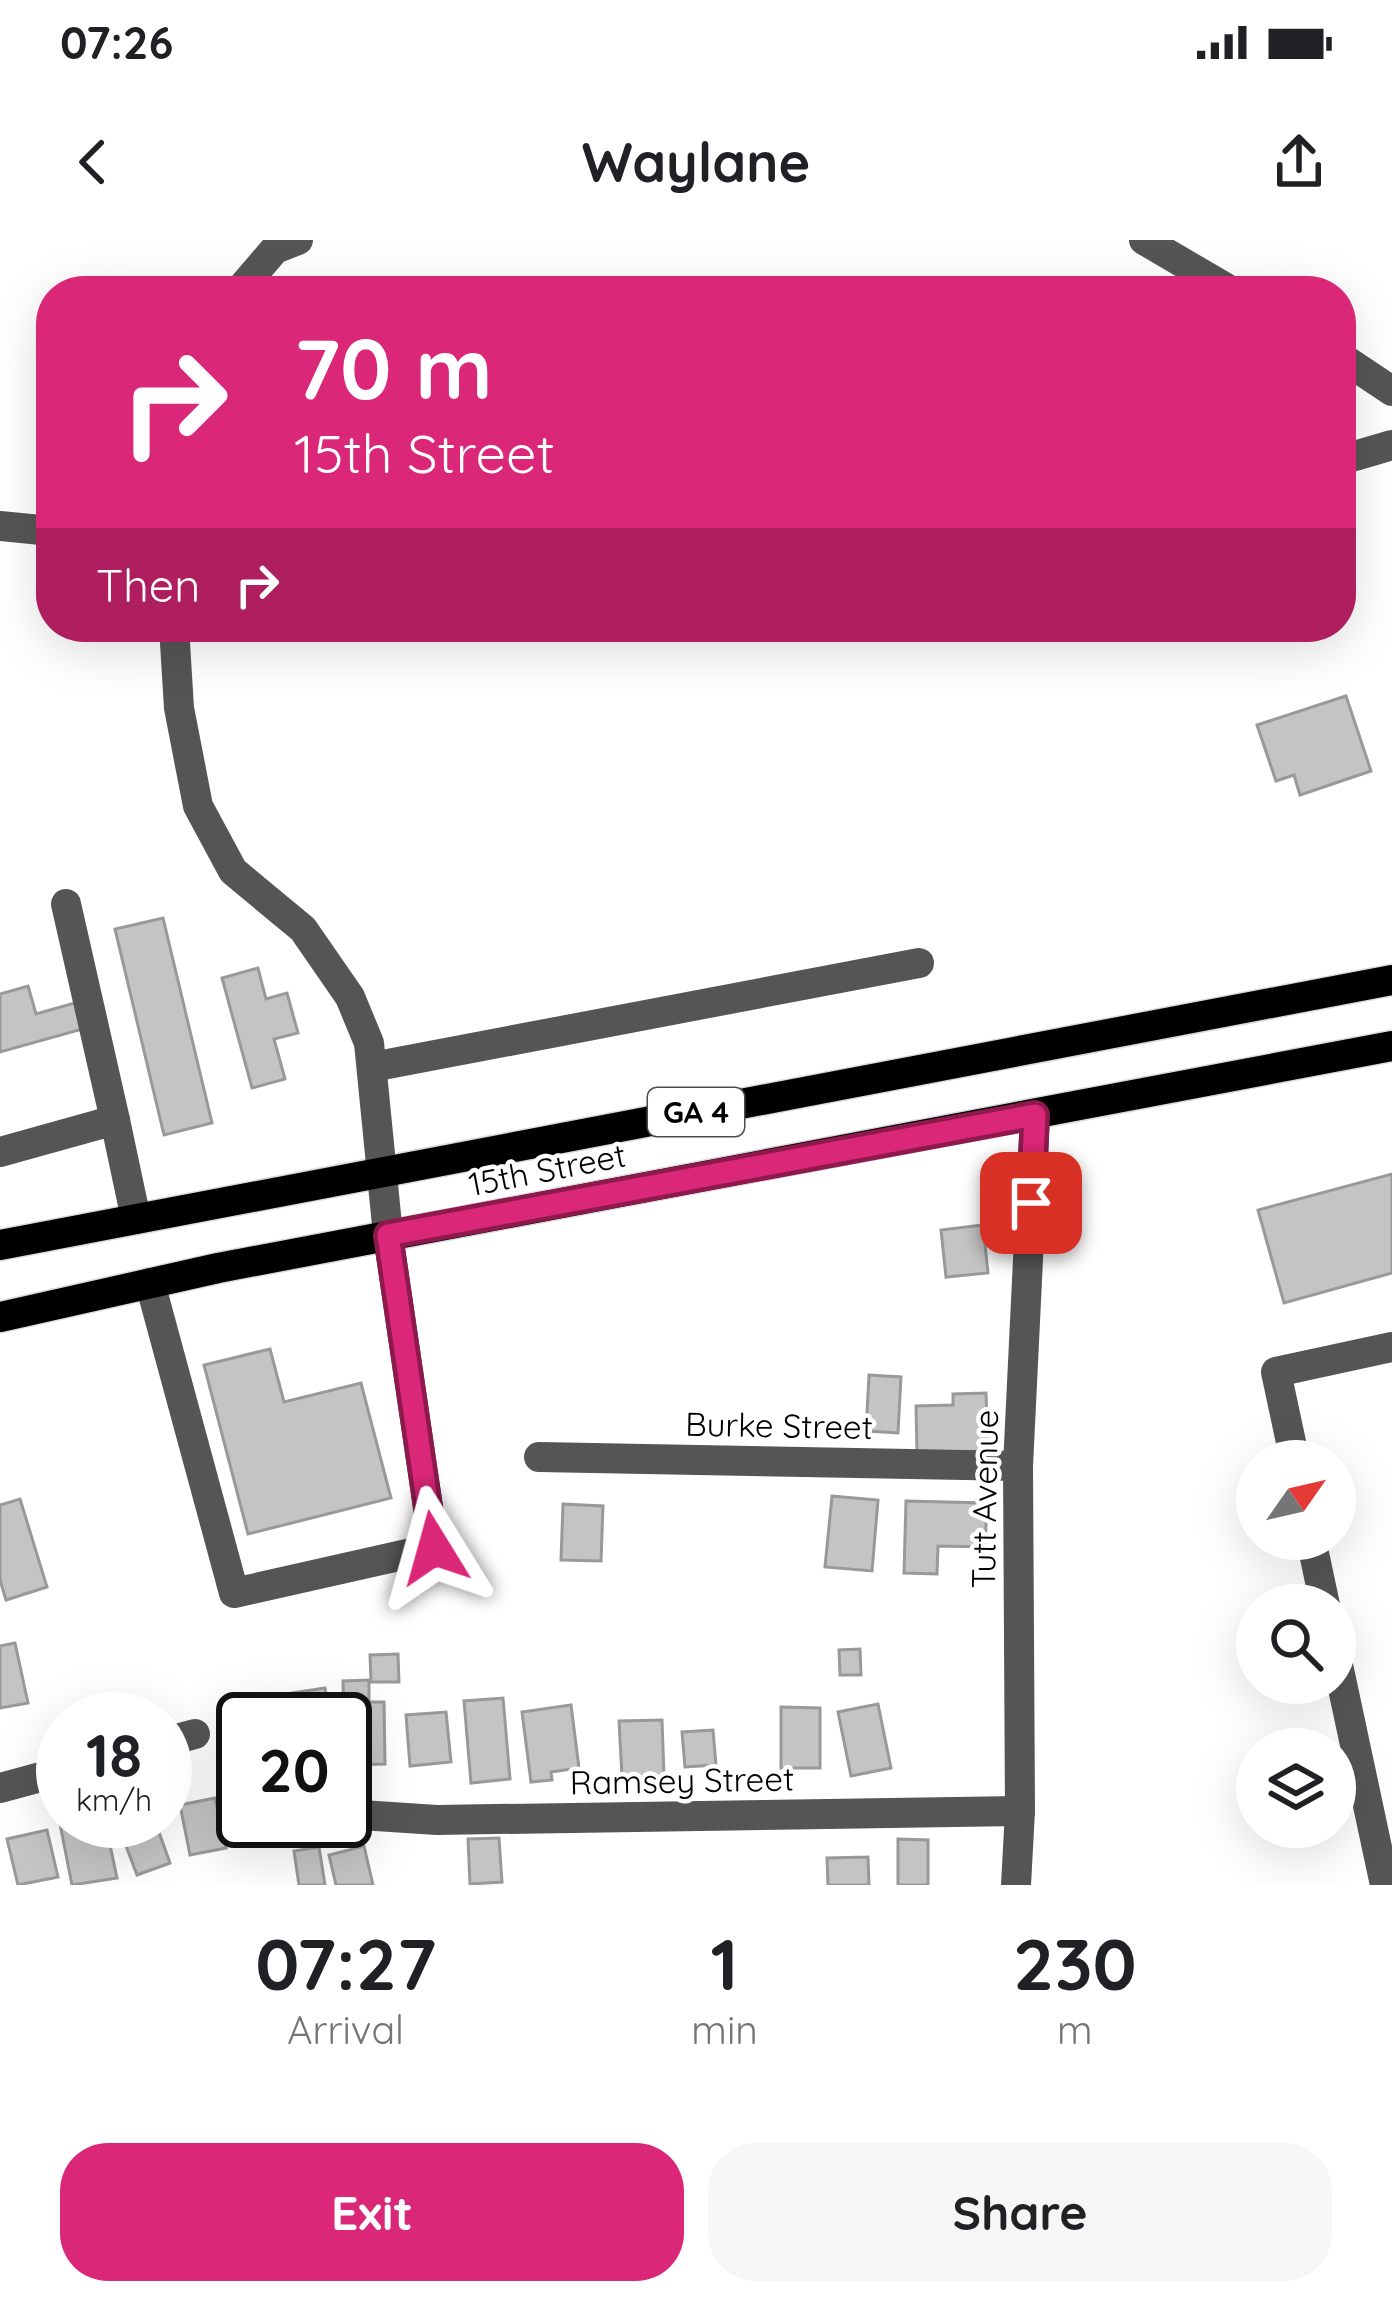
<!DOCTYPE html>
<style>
body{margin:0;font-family:Quicksand,sans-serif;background:#f6f6f6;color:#202124;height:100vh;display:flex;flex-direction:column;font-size:45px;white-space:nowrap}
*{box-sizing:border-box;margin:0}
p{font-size:39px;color:#757577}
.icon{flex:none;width:66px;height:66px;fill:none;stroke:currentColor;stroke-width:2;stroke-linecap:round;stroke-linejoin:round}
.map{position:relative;height:1645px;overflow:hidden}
.drawer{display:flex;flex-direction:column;background:#fff;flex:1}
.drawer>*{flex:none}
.hud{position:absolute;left:36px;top:36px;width:1320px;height:366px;border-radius:48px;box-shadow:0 12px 48px #0002;background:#db2777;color:#fff;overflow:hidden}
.needle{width:78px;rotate:56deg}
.buttons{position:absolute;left:1236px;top:1200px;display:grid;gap:24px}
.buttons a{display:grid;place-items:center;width:120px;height:120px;border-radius:50%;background:#fff;box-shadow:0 12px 48px #0002;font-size:60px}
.speed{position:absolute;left:36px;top:1452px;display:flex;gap:24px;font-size:60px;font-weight:700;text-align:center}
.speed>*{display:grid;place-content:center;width:156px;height:156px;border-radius:50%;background:#fff;box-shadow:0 12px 48px #0002;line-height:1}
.speed small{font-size:30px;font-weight:400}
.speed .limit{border:6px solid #111;border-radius:18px;background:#fff;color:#111}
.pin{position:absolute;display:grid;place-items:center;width:102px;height:102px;color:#fff;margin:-51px;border-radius:24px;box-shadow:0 6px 18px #0006}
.me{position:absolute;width:132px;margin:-66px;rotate:352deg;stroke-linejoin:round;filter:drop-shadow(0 0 9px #0008)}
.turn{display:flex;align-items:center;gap:42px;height:252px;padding:0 60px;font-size:54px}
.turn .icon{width:156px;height:156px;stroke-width:2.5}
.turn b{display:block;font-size:84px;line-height:102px}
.then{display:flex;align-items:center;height:114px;padding:0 60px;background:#0003;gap:24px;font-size:45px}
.eta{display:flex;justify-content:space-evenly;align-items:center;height:204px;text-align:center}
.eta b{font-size:72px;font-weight:700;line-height:84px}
.button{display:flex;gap:24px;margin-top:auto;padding:24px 60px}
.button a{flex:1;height:138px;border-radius:48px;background:#db2777;color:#fff;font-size:48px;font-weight:700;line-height:138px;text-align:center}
.button a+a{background:#f6f6f6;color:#202124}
.status{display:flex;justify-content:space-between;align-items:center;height:84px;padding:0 60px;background:#fff;direction:ltr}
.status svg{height:33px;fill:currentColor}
header{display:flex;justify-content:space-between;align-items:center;height:156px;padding:0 60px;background:#fff;font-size:54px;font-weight:700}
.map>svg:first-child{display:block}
</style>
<div class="status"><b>07:26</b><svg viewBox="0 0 49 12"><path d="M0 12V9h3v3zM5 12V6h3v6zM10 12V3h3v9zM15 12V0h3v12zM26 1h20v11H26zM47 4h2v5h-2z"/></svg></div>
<header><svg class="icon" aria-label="back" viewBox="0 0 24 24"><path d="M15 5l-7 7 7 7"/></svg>Waylane<svg class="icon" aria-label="share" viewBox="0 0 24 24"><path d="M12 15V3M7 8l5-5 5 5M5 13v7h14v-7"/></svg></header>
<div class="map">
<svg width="1392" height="1645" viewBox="0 0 1392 1645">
<rect width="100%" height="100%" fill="#fff"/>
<!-- building -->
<g fill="#c4c4c4" stroke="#999" stroke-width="3">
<polygon points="1346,456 1371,531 1300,555 1294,535 1276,541 1257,485"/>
<polygon points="163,678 212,883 164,895 115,689"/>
<polygon points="258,728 266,759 287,753 298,793 274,799 285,839 252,848 222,738"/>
<polygon points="28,746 36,774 78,762 86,788 0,812 0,754"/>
<polygon points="1392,934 1392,1033 1284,1063 1258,970"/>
<polygon points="983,985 988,1033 946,1037 941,990"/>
<polygon points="270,1109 284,1162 361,1143 391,1258 248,1294 204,1125"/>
<polygon points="869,1135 901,1137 898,1193 866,1191"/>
<polygon points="986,1153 988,1211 917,1213 916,1166 953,1165 953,1154"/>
<polygon points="832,1256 878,1260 872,1331 825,1327"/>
<polygon points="20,1259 47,1347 6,1360 0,1340 0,1265"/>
<polygon points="906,1261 987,1263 985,1307 938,1306 937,1334 904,1333"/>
<polygon points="563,1264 603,1266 601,1321 561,1320"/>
<polygon points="15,1403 28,1463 0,1468 0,1406"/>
<polygon points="860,1409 861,1435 840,1435 839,1410"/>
<polygon points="398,1414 399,1442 371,1442 370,1415"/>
<polygon points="369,1440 369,1462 384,1462 385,1524 345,1525 343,1441"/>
<polygon points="325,1448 330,1479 297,1479 292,1453"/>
<polygon points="503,1458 510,1539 471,1543 464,1461"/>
<polygon points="878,1464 891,1528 851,1536 838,1472"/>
<polygon points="571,1465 579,1528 551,1532 552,1540 531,1542 522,1472"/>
<polygon points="781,1467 820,1468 820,1528 781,1528"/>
<polygon points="446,1472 451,1522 410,1526 406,1475"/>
<polygon points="662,1480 664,1535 622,1537 619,1481"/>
<polygon points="243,1484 243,1543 239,1544 226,1488"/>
<polygon points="713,1490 716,1525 685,1527 682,1492"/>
<polygon points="215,1558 226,1608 190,1615 180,1565"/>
<polygon points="77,1581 105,1581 117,1638 72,1645 60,1584"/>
<polygon points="155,1581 170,1623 137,1635 117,1582"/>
<polygon points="47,1590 58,1637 18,1645 7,1599"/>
<polygon points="499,1598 502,1642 470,1644 468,1599"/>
<polygon points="898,1599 928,1600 928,1645 898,1645"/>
<polygon points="364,1606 373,1645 336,1645 329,1615"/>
<polygon points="319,1607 325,1645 299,1645 294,1611"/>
<polygon points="868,1617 869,1645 828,1645 827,1618"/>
</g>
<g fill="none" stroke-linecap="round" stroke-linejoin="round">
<defs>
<g id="major">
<polyline points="0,1005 1392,740"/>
<polyline points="0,1077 218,1028 1392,806"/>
</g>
</defs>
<!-- major casing -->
<use href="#major" stroke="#dbdbdb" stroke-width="33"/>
<!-- minor -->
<g stroke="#555" stroke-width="30">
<polyline points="1144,0 1231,51"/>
<polyline points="239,51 275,9 298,0"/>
<polyline points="1341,117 1392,151"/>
<polyline points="1341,220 1392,205"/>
<polyline points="0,286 51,291"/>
<polyline points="66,664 115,880"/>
<polyline points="372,827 919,723"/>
<polyline points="0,912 115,880 136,979"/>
<polyline points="150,1043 234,1353 434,1308 388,995 369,803 350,757 303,689 233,631 198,566 179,468 174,387"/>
<polyline points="539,1217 1018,1226"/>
<polyline points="1295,1221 1276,1132 1392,1107"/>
<polyline points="1311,1299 1325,1365"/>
<polyline points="1335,1411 1385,1645"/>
<polyline points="165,1502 195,1494"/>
<polyline points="0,1548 63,1531"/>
<polyline points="345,1574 437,1580 1020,1571"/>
<polyline points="292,1584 307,1581"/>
<polyline points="1016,1645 1020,1571 1018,1226 1035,875"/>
</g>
<!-- major -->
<use href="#major" stroke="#000" stroke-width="30"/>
</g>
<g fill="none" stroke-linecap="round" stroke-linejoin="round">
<defs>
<polyline id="route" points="434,1308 388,995 1035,875 1031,963"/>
</defs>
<!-- route casing -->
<use href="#route" stroke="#8e194d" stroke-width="30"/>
<!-- route -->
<use href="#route" stroke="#db2777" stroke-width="21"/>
</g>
<g text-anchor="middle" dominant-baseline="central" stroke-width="9" stroke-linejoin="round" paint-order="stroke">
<!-- shield labels -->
<rect fill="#fff" stroke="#4c4c4c" stroke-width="3" x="648" y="848" width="96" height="48" rx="9"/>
<g font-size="30" font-weight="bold" fill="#000">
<text x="696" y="872">GA 4</text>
</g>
<!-- street labels -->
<g font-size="33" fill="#000" stroke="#fff">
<text transform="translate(547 929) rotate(-11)">15th Street</text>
<text transform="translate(779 1185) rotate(1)">Burke Street</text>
<text transform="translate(984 1259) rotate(-89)">Tutt Avenue</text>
<text transform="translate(682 1540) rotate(-1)">Ramsey Street</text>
</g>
</g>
</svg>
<div class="buttons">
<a><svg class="needle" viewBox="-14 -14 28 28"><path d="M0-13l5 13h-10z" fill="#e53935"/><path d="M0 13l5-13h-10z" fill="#757577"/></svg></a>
<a><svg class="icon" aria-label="search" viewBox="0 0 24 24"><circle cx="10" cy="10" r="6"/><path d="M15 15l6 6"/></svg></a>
<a><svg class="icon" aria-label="layers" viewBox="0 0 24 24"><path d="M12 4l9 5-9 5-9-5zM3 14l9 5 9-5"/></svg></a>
</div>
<div class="speed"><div>18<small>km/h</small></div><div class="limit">20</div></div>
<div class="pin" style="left:1031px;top:963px;background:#d93025"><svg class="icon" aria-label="arrive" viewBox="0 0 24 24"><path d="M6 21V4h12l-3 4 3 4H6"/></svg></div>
<svg class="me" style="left:434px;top:1308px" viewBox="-20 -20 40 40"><path d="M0-17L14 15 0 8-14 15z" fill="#db2777" stroke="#fff" stroke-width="4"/></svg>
<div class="hud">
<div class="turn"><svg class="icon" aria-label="right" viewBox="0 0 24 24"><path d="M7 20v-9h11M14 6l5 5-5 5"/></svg><div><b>70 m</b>15th Street</div></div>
<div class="then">Then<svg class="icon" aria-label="right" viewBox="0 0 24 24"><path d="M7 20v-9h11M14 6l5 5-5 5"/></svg></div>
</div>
</div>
<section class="drawer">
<div class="eta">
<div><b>07:27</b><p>Arrival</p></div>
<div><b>1</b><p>min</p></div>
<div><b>230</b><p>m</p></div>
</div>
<div class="button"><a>Exit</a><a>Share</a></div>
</section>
